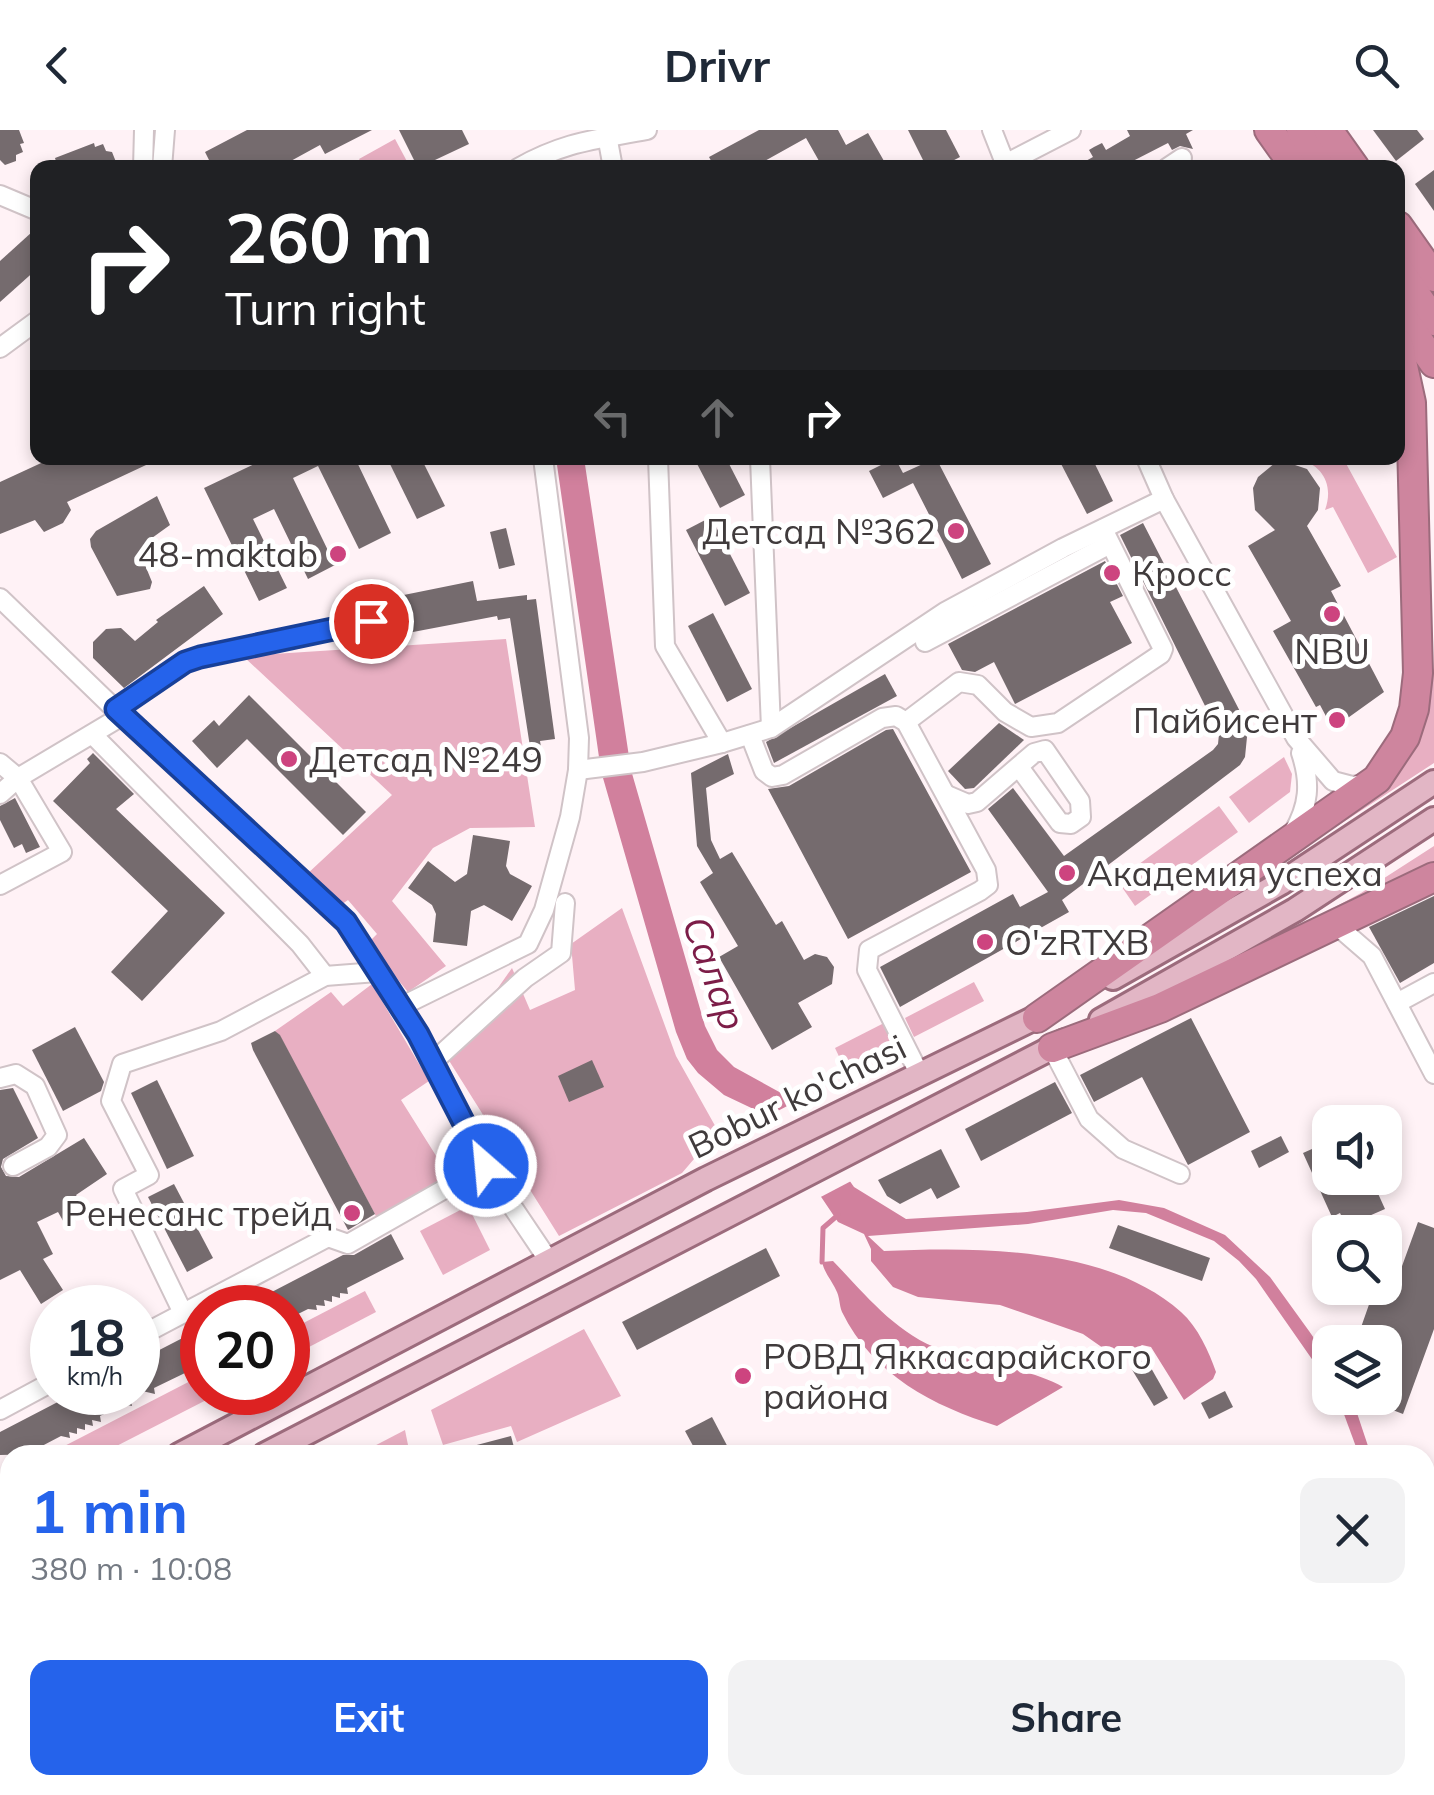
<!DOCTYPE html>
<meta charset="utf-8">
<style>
body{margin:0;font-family:Mulish,sans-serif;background:#f2f2f3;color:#1f2937;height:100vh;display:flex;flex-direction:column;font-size:38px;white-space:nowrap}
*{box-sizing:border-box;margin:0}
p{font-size:32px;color:#747a83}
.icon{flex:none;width:55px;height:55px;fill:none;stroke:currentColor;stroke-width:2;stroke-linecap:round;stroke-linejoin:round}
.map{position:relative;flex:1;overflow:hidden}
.panel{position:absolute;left:0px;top:1315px;width:1435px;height:350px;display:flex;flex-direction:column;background:#fff;border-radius:30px 30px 0 0;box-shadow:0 5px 15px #0003}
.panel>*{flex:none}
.banner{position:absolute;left:30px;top:30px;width:1375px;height:305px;border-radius:20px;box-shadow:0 5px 15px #0003;background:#202124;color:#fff;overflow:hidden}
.tools{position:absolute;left:1312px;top:975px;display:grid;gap:20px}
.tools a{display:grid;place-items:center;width:90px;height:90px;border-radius:20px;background:#fff;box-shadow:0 5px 15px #0003;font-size:50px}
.speed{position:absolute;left:30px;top:1155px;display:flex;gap:20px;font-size:50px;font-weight:700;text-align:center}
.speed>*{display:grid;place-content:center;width:130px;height:130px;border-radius:50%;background:#fff;box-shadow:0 5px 15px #0003;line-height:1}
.speed small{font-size:25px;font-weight:400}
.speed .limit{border:15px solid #d22;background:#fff;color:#111}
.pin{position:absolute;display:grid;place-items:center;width:85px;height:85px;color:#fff;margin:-42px;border:5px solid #fff;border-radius:50%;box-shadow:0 2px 10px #0007}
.me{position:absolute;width:110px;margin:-55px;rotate:333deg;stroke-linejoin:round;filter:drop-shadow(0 0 8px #0008)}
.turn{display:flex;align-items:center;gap:35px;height:210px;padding:0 30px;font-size:45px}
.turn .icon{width:130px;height:130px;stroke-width:2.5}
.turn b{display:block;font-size:70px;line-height:85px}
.lanes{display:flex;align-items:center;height:95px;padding:0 30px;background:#0003;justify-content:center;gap:50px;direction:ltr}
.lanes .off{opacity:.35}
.round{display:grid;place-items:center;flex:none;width:105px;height:105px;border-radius:20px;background:#f2f2f3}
.summary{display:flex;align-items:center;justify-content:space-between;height:170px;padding:0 30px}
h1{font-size:60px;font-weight:700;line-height:75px;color:#2563eb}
.cta{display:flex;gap:20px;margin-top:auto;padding:20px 30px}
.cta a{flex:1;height:115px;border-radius:20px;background:#2563eb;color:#fff;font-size:40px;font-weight:700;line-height:115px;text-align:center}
.cta a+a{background:#f2f2f3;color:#1f2937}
header{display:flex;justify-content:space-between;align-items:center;height:130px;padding:0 30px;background:#fff;font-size:45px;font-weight:700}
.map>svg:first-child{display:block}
</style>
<header><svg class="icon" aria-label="back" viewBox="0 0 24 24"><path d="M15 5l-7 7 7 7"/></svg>Drivr<svg class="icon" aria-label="search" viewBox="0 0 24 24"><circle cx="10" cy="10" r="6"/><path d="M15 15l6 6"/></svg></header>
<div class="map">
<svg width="1434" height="1665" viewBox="0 0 1434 1665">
<rect width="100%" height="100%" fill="#fff2f6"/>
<!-- green -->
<g fill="#e8afc2">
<polygon points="395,9 410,37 364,37 359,29"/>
<path d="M1297 328H1343L1397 427 1368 443 1333 377 1325 380C1334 355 1323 335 1297 328Z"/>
<polygon points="506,509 535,697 470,698 433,718 392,771 446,836 408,862 368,813 377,804 348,770 338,777 306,745 392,665 243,526"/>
<polygon points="1431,535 1434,540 1434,633 1276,736 1383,655"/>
<polygon points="1284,627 1292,644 1290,662 1249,693 1229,667"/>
<polygon points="1219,676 1238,702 1135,776 1117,750"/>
<polygon points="1434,716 1434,735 1267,814 1361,763"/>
<polygon points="622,778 676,926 718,1001 682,1043 559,1106 448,929 512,838 530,880 575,860 571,814"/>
<polygon points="974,852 984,871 914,907 905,888"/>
<polygon points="372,854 429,951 401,970 450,1048 378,1090 280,906 275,901 331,862 343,876"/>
<polygon points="886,892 896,913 845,939 835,918"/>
<polygon points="468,1076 490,1120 443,1145 420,1101"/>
<polygon points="365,1161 376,1182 288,1228 288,1201"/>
<polygon points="584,1199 621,1266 517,1312 511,1296 443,1315 431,1280"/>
<polygon points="202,1245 202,1262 220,1263 99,1325 47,1325"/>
<polygon points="405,1300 410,1325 357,1325"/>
</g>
<!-- water -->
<g fill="#d1809d">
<path d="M556 328H584L631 640 705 896 717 920 734 937 792 969 854 1057 906 1089 1027 1082 1119 1070 1164 1078 1225 1105 1270 1147 1309 1201 1330 1231V1255L1256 1149 1239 1131 1214 1111 1146 1083 1113 1080 1028 1094 868 1106 884 1121C978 1117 1107 1116 1181 1182 1198 1197 1209 1222 1216 1242L1213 1249 1184 1270 1151 1217 1142 1215 1114 1231 1103 1218 1083 1204 1000 1175 918 1167 893 1157 871 1131V1119L864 1104 838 1092 766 985 724 965 698 943 687 929 676 902 601 641Z"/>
<path d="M833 1131C866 1165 896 1204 942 1220 978 1233 1032 1239 1063 1257L997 1296C933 1276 873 1245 842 1182 839 1175 840 1167 836 1160 831 1149 825 1144 822 1132Z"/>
<polygon points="1338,1268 1352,1268 1371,1325 1359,1325"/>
</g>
<!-- pier -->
<polygon fill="#fff2f6" points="799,970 855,1049 815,1070 762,989"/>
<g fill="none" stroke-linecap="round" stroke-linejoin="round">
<!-- stream -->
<polyline stroke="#d1809d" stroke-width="5" points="822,1132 823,1098 838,1085"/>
</g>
<!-- building -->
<g fill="#756b6e">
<polygon points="0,0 19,0 24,13 20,14 23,22 16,25 16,31 5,35 0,30"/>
<polygon points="247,0 372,0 325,24 320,15 278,38 213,38 205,22"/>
<polygon points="399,0 462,0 469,14 418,38"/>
<polygon points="759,0 838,0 846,15 868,3 888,38 823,38 806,8 752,38 715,38 709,27"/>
<polygon points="908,0 946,0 960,27 939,38 927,38"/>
<polygon points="1127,0 1193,0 1186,4 1193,19 1180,16 1172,20 1168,13 1129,33 1131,38 1073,38 1093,27 1089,20 1094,17 1102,13 1106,20 1130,6"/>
<polygon points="1373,0 1417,0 1424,9 1396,31"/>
<polygon points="94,13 95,17 103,14 106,21 112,22 116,32 110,38 58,38 55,28"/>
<polygon points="1434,40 1434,81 1415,54"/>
<polygon points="32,102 38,109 38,138 0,172 0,131"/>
<polygon points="52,328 161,328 67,372 71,380 63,393 44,402 35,390 0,404 0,352"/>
<polygon points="267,328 355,328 391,403 359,419 318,336 293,348 335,435 308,449 274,379 253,389 287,458 259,471 204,358"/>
<polygon points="387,328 421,328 445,376 417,389"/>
<polygon points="694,328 726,328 745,365 720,378"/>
<polygon points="895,328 903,343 936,328 991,434 962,449 913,353 883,368 869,341"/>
<polygon points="1058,328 1092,328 1113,371 1087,384"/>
<polygon points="1286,332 1307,339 1320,358 1318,380 1307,396 1341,456 1331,461 1384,562 1338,595 1328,590 1320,575 1316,577 1273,501 1291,491 1248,416 1275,400 1255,380 1253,358 1258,347 1275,333"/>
<polygon points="157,366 170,395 145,413 151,426 143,430 152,452 150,459 117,466 91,417 90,409 96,401"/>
<polygon points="711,387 750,463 725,476 686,400"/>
<polygon points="1143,393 1248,597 1245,627 1240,635 1062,770 1069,782 900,877 880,837 1013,764 1020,777 1048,762 988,679 1013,658 1064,726 1213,620 1218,614 1219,604 1120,405"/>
<polygon points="506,398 515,435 499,439 490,402"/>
<polygon points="1105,431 1123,466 1110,472 1132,513 1015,574 994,532 975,542 962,540 948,514"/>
<polygon points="473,451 477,471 527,465 527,470 536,469 555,609 540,611 544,635 533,636 510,488 498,490 497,486 392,506 384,469"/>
<polygon points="204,456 223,484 124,558 93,528 93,512 106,499 121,498 135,511 158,492 156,490"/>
<polygon points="713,483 752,559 727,572 688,496"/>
<polygon points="885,544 897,566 774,633 766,612"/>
<polygon points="249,565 366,682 343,705 247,609 217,638 192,611 214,590 219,596"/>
<polygon points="999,593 1024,610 974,658 965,659 948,641"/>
<polygon points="893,599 971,742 848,809 768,659 789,656 886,600"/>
<polygon points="93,623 134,664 116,679 225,783 142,871 111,842 168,781 53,671 90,633 87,629"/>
<polygon points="728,624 734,644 706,658 711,710 720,729 732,722 776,795 782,791 804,830 815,824 827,827 834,837 832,854 798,873 812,897 772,920 719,827 738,816 700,752 713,743 697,716 691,643"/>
<polygon points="15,668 40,717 26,723 22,714 14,718 0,690 0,676"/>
<polygon points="473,705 510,711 506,736 510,744 532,756 512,791 484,775 471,781 467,816 433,812 436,784 432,775 408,758 428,731 455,752 467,744"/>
<polygon points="1434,766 1434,833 1400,853 1369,797"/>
<polygon points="1191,888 1250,1002 1188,1035 1142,947 1094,972 1080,945"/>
<polygon points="75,897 104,952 101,961 63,981 32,920"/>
<polygon points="275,901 280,905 375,1084 348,1100 253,920 251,913"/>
<polygon points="592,930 604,957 569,972 558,946"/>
<polygon points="157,950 194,1026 167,1039 131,963"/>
<polygon points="1055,952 1072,983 981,1031 965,999"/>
<polygon points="13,958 38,1008 3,1029 1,1037 6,1046 19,1047 84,1008 107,1044 76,1065 87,1083 66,1096 58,1082 37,1092 53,1124 43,1129 63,1160 41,1174 20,1140 0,1150 0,960"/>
<polygon points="1281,1006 1289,1022 1259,1038 1251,1021"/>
<polygon points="1330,1011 1330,1048 1371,1048 1385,1079 1346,1096 1340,1083 1332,1087 1303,1023"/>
<polygon points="941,1019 960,1057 937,1069 931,1058 900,1074 887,1066 878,1050"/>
<polygon points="174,1054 213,1128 187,1142 148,1067"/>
<polygon points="1418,1092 1434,1098 1434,1199 1403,1284 1390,1279 1385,1268 1385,1212 1363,1212 1359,1203 1372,1166 1389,1172"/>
<polygon points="1118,1095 1210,1128 1202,1151 1109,1118"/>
<polygon points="391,1104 404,1129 347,1158 348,1164 340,1163 340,1168 332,1166 332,1172 324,1170 325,1176 316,1175 317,1180 308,1179 288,1189 288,1178 241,1178 343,1125 354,1125"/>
<polygon points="766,1118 780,1146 637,1220 622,1192"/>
<polygon points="202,1198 202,1241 193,1238 194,1244 185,1243 154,1258 155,1264 138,1260 138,1231"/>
<polygon points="1146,1229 1168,1268 1154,1276 1131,1238"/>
<polygon points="1225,1261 1233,1277 1209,1289 1201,1273"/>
<polygon points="77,1262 129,1262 132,1276 123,1274 114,1279 100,1286 101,1292 92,1290 93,1296 85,1294 85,1300 77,1298 77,1304 69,1302 70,1308 61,1306 40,1317 39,1324 0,1325 0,1302"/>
<polygon points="712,1287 732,1325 698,1325 685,1301"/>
<polygon points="511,1306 516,1325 454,1325 454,1321"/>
</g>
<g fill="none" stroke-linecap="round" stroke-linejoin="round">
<defs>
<g id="minor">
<polyline points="606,0 613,38"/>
<polyline points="992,0 1007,38"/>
<polyline points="1007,33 1071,0"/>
<polyline points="143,38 144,0"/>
<polyline points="162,38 165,0"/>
<path d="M518 38C566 11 595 10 647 0"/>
<polyline points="1167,38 1182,28"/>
<polyline points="0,65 38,81"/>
<polyline points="0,218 38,190"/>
<polyline points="658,328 665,516 722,613"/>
<polyline points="760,328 771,598"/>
<polyline points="1146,328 1164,369 1296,608 1333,651 1352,656 1366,654"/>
<polyline points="0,468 122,586 346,792 402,876 434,931"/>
<polyline points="925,512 1110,414"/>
<polyline points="116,579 185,532 200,527 371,491"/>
<polyline points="906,592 959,552 978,555 1005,582 1031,597 1058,593 1161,524 1163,519 1103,399"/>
<polyline points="93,605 300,814 325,846"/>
<polyline points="750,605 764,641 772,647 783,645 882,588 896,586 906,592 986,740 988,755 980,761 869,820 867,840 920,945"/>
<polyline points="0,633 18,648 62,722 0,755"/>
<polyline points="578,640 643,632 722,613 771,598 945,482 1063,418 1164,369"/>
<polyline points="0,664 18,648 122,586"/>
<polyline points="947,665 968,674 977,672 1034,623 1045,620 1080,671 1081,687 1071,694 1060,693 1019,637"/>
<path d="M1293 703C1309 676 1311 653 1301 623"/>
<polyline points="1339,792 1342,800 1372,826 1434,944"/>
<polyline points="1397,873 1434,853"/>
<polyline points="402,876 528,814 544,780 570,687 578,640 579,608 543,328"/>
<polyline points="1052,918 1089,989 1123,1019 1180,1044"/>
<polyline points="0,948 16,944 35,956 57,1005 48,1017 13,1036"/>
<polyline points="549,1131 485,1036 434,931 525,848 561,823 565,773"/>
<polyline points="183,1183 123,1059 149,1045 111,971 122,934 221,901 325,846 377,842"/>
<polyline points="138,1207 328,1107 348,1114 485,1036"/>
<polyline points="0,1280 52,1252"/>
<polyline points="0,1543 10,1581"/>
<polyline points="0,1623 10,1618"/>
<polyline points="32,1655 36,1665"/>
</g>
<g id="major">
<polyline points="1113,848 1281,753 1434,652"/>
<polyline points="1101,890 1295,780 1434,689"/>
<polyline points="179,1325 706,1049 1049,881"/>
<polyline points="264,1325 1065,911"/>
<polyline points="0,1419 10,1414"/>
<polyline points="0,1463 10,1458"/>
</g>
<g id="highway">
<polyline points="1269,0 1296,38"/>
<polyline points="1301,0 1327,38"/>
<polyline points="1328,0 1355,38"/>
<polyline points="1398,96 1434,147"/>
<polyline points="1398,139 1434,191"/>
<polyline points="1398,181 1434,233"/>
<polyline points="1037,888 1377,649 1405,607 1414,579 1418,543 1411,273 1398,213"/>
<polyline points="1052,918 1160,878 1434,747"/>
</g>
</defs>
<!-- minor casing -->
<use href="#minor" stroke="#d0c3c7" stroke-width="22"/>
<!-- major casing -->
<use href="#major" stroke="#9c6b7c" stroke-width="28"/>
<!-- highway casing -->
<use href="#highway" stroke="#9c6b7c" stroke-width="32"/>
<!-- minor -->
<use href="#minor" stroke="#fff" stroke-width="18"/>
<!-- major -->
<use href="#major" stroke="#e2b6c5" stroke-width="22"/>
<!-- highway -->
<use href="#highway" stroke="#ce859e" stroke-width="28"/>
<defs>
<polyline id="rail" points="775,1655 777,1665"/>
</defs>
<!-- rail casing -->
<use href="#rail" stroke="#645d5f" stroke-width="9"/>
<!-- rail -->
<use href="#rail" stroke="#fff" stroke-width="5" stroke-dasharray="15" stroke-linecap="butt"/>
</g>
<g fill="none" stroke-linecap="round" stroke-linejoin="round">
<defs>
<polyline id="route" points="371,491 200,527 185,532 116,579 346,792 418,904 486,1036"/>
</defs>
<!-- route casing -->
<use href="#route" stroke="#184099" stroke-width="25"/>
<!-- route -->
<use href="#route" stroke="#2563eb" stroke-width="18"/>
</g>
<!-- markers -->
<g fill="#cd447f" stroke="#fff" stroke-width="4">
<circle cx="956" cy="401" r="10"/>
<circle cx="338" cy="424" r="10"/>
<circle cx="1112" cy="443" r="10"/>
<circle cx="1332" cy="484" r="10"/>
<circle cx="1337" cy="590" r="10"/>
<circle cx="289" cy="629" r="10"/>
<circle cx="1067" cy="743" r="10"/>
<circle cx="985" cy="812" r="10"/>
<circle cx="352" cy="1083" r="10"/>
<circle cx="743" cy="1246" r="10"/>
</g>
<g text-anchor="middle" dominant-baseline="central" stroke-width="10" stroke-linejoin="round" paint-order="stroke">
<!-- poi labels -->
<g font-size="35" fill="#403b3c" stroke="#fff" text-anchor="start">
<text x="936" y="401" text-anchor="end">Детсад №362</text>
<text x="318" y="424" text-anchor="end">48-maktab</text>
<text x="1132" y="443">Кросс</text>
<text x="1332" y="521" text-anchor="middle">NBU</text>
<text x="1317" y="590" text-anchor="end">Пайбисент</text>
<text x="309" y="629">Детсад №249</text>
<text x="1087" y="743">Академия успеха</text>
<text x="1005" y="812">O'zRTXB</text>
<text x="332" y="1083" text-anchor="end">Ренесанс трейд</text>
<text x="763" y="1226">РОВД Яккасарайского<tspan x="763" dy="40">района</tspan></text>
</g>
<!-- street labels -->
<g font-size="35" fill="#403b3c" stroke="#fff">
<text transform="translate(797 966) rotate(-26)">Bobur ko'chasi</text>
</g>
<!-- water labels -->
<g font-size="38" font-style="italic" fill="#7c1d48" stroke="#fff">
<text transform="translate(715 843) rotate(70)">Салар</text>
</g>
</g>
</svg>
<div class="tools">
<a><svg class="icon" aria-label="sound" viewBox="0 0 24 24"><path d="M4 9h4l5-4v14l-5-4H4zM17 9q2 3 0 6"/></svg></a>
<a><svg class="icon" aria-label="search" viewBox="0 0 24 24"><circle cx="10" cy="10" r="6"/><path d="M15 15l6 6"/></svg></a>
<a><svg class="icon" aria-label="layers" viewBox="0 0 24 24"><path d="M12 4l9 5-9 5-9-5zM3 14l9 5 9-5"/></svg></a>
</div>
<div class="speed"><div>18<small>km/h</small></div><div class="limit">20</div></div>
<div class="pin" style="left:371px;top:491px;background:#d93025"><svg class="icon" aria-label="arrive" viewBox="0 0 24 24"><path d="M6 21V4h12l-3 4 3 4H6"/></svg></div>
<svg class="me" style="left:486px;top:1036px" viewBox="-20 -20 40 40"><circle r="17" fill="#2563eb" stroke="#fff" stroke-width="3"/><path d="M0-11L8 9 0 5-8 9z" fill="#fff"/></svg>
<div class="banner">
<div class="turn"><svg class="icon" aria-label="right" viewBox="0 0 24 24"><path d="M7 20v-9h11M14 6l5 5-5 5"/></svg><div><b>260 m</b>Turn right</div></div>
<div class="lanes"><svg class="icon off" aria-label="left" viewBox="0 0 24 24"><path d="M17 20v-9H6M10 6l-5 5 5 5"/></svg><svg class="icon off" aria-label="ahead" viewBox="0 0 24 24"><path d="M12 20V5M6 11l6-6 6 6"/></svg><svg class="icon" aria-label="right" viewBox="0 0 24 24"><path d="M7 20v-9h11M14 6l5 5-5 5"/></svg></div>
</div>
<section class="panel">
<div class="summary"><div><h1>1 min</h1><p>380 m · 10:08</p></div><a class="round"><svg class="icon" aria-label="close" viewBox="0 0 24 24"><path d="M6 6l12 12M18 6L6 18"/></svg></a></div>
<div class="cta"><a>Exit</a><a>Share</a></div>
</section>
</div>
